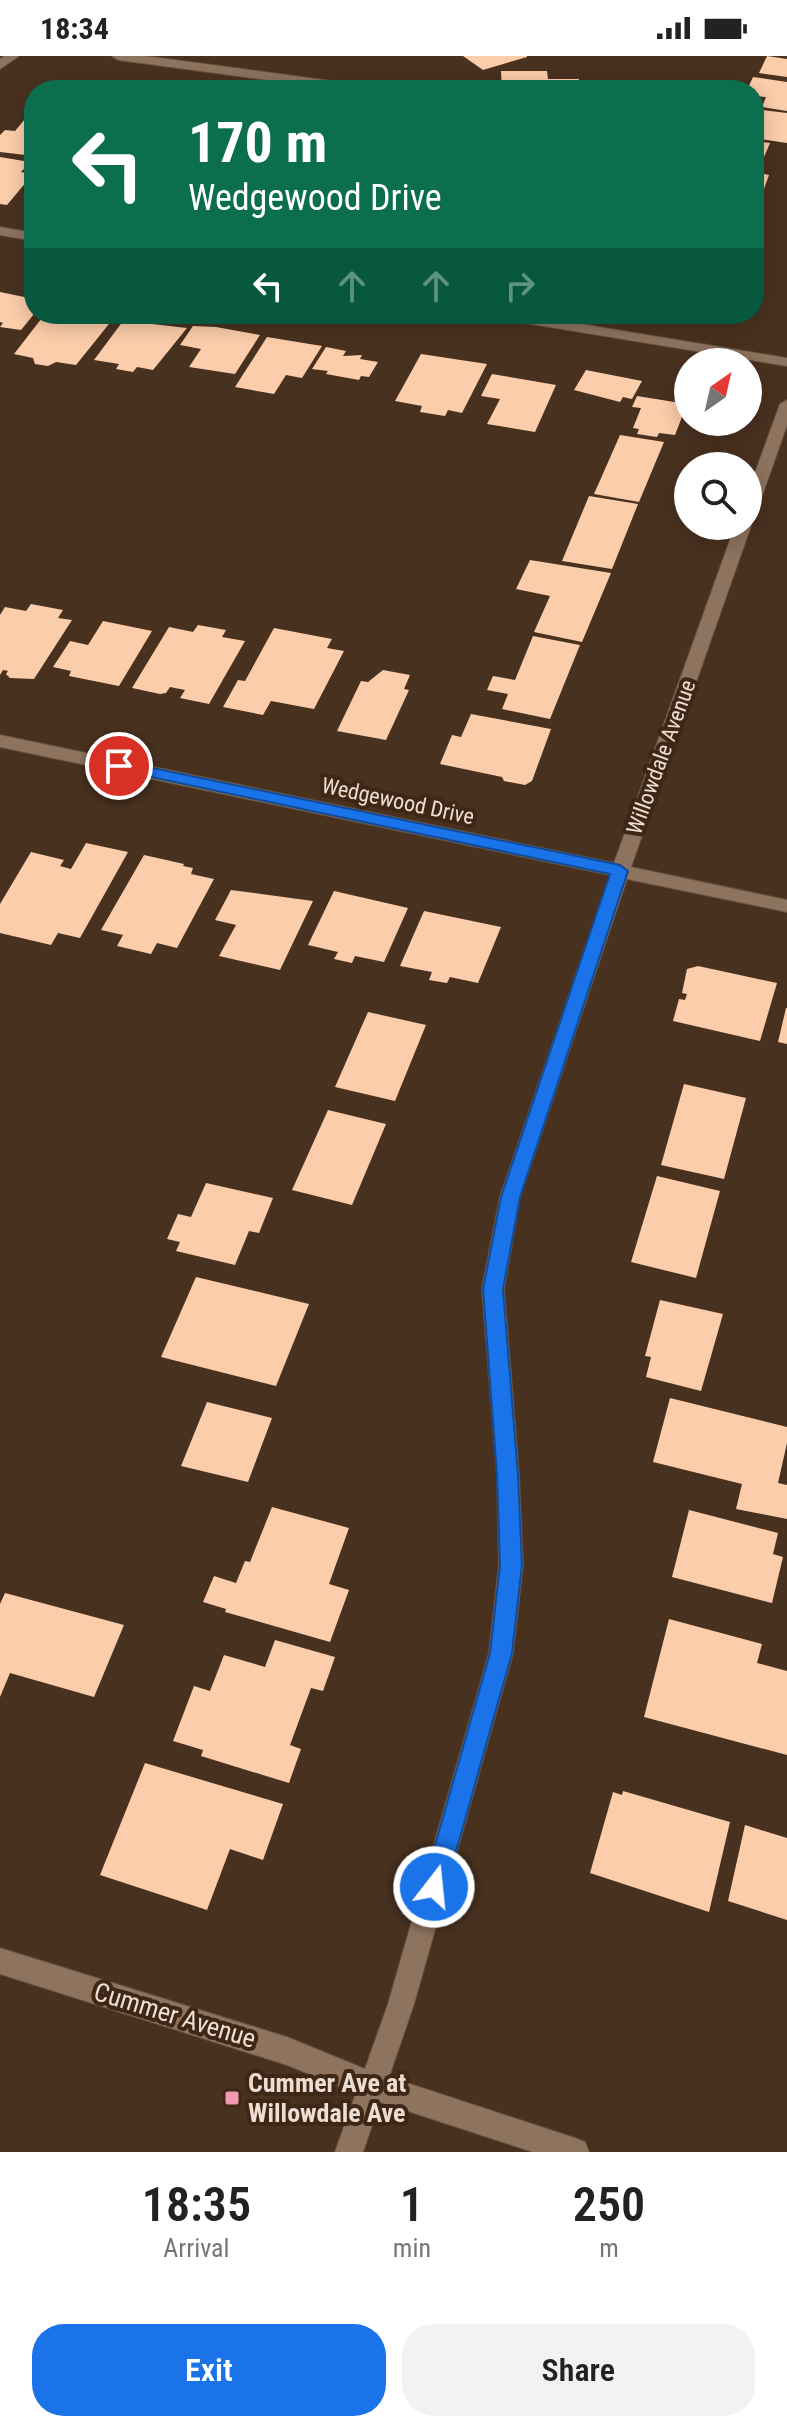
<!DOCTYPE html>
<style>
body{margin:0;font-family:"Roboto Condensed",sans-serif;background:#f2f2f2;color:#222;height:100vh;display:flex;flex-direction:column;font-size:30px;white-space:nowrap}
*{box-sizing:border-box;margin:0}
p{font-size:26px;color:#767676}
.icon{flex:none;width:44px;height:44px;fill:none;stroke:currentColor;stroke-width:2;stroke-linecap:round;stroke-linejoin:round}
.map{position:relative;height:2096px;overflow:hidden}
.side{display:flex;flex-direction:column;background:#fff;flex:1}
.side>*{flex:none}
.banner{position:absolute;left:24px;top:24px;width:740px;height:244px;border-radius:32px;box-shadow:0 4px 20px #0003;background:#0b6e4f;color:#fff;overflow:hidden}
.needle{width:52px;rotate:34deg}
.fabs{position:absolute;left:674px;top:292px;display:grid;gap:16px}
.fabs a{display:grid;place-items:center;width:88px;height:88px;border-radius:50%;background:#fff;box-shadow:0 4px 20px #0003;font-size:40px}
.pin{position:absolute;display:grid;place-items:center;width:68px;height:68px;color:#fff;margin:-34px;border:4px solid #fff;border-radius:50%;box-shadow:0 2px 8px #0007}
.me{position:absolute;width:88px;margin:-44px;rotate:16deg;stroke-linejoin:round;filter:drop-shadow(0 0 6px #0008)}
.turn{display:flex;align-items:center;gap:28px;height:168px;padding:0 32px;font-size:36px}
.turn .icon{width:104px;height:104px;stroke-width:2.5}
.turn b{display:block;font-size:56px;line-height:68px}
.lanes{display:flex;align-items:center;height:76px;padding:0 32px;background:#0003;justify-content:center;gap:40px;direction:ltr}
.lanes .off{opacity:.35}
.eta{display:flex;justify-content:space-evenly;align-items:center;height:136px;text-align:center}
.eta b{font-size:48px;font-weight:600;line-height:56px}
.primary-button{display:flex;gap:16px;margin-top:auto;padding:16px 32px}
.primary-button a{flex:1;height:92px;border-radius:32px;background:#1a73e8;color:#fff;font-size:32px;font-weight:600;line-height:92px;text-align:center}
.primary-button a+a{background:#f2f2f2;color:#222}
.status{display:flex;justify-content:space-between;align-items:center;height:56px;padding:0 40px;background:#fff;direction:ltr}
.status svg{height:22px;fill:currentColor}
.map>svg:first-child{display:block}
</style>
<div class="status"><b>18:34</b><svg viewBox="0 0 49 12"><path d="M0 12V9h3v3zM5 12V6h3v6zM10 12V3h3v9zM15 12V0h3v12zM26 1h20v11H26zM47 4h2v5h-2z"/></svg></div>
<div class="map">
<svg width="787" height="2096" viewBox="0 0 787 2096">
<rect width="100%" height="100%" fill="#49311f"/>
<!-- building -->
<g fill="#fccdaa">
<polygon points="463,0 527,0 527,1 483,14"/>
<polygon points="767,0 787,3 787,21 759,17"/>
<polygon points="501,15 547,15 548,23 579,23 580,34 502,34"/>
<polygon points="753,21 787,26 787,55 762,51 766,41 754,40 754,34 747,34"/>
<polygon points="55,26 99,32 99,34 48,34"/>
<polygon points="754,53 787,57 787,87 754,82"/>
<polygon points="25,63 34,65 34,100 0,96 0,79 5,74 15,75"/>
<polygon points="754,85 770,87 762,106 754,105"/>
<polygon points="0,101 30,106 21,116 33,118 7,149 0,148"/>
<polygon points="754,116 769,119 754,161"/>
<polygon points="0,236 34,243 34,258 21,274 0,271 3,267 0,266"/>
<polygon points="45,258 68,258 69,262 78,263 82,258 117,258 76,309 56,306 48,310 35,308 33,302 14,298"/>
<polygon points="126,261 154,265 152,268 187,272 153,314 137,311 133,316 116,313 119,308 94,304"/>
<polygon points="193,270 216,271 260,279 235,318 189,311 201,293 180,289"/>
<polygon points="267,281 322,290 302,322 286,319 274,338 235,331"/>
<polygon points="326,291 346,295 343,300 362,299 360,303 378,306 369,321 361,320 359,324 326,318 328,315 312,313"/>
<polygon points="421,298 487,308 462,357 448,354 445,360 420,356 422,350 395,345"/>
<polygon points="586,314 642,325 632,343 623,341 620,346 574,334"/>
<polygon points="492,318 556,329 535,376 487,368 500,343 481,340"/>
<polygon points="637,340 687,348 675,379 659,377 657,381 637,378 639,373 633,372 641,352 632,351"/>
<polygon points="620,379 664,386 639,446 594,438"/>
<polygon points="589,440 638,448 612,513 562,505"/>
<polygon points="530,504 611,517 582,586 534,576 550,540 516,533"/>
<polygon points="31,548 63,554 58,562 72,564 34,623 10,622 6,618 8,615 3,614 0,619 0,559 5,551 26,555"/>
<polygon points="103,565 152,575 119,630 69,620 71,615 53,611 70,585 88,589"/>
<polygon points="198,569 226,574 222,581 245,585 209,648 180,642 185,634 170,631 166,637 160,638 132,632 169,571 193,576"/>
<polygon points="274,572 332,583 327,592 344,595 314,653 271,645 263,659 223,651 238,624 245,625"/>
<polygon points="533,580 580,589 550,663 502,653 508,638 487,634 493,620 515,624"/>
<polygon points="383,614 410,619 404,633 409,634 386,684 337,675 361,625 368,626"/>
<polygon points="471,658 551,673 532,725 525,729 504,725 502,721 440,708 452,679 461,681"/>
<polygon points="86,787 128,796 80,882 58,877 51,889 0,877 0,848 31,796 64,804 60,810 71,813"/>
<polygon points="144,799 184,808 183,810 193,812 191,818 214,823 177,892 157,887 151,898 117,890 123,879 101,874"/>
<polygon points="231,834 313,845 280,914 219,900 236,869 215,864"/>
<polygon points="334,835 408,852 384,906 355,900 352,907 334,903 338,896 308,889"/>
<polygon points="424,855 501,871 478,927 450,921 447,927 429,924 432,916 400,910"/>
<polygon points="698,910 777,927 760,985 673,965 679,943 685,944 687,938 682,937 687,913"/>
<polygon points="786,952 787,952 787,988 778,986"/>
<polygon points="368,956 426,969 395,1045 335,1031"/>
<polygon points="684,1028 746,1042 724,1123 661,1109"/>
<polygon points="328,1054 386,1068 352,1149 292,1134"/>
<polygon points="657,1120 720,1135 696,1222 631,1206"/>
<polygon points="206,1127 273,1142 259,1177 249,1175 235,1209 176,1195 180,1186 167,1183 178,1158 191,1161"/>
<polygon points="196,1221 309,1248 276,1330 161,1301"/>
<polygon points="660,1244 723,1258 701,1335 646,1321 651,1301 645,1300"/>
<polygon points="670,1342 787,1371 787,1387 778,1427 787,1429 787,1463 736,1453 742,1428 653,1406"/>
<polygon points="207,1346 272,1362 248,1426 181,1410"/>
<polygon points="272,1451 349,1472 329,1528 349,1534 330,1586 225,1556 226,1553 203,1546 214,1520 236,1527 245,1505 250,1506"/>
<polygon points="689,1454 778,1477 773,1498 783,1501 772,1547 672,1521"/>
<polygon points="5,1537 124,1569 94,1641 10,1617 0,1641 0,1548"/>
<polygon points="669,1563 762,1588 757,1607 787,1615 787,1699 644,1661"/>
<polygon points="275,1584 335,1601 323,1635 311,1632 290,1689 301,1693 289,1727 201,1700 203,1694 173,1685 194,1630 210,1635 224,1599 265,1611"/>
<polygon points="145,1707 283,1748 263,1804 230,1793 207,1854 100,1819"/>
<polygon points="623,1735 730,1766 709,1856 590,1817 613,1736 622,1739"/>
<polygon points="745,1769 787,1782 787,1864 728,1845"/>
</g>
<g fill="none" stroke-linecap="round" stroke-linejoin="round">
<defs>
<g id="minor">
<polygon points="5,0 19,0 0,13 0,3"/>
<polygon points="112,0 145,0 369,30 375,34 342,34 118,4"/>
<polygon points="0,171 34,177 34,185 0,179"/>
<polygon points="487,258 520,258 787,302 787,310 494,262"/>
<polygon points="787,344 787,369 756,457 748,462 748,436 780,348"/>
<polygon points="748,467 751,470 631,811 787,844 787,856 627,823 520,1141 504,1233 519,1419 523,1509 513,1597 414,1948 389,2021 575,2082 585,2086 589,2096 533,2096 380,2046 363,2096 335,2096 356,2037 287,2009 0,1918 0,1892 287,1981 365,2013 388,1948 489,1597 499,1509 497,1419 482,1233 500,1141 610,819 0,691 0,679 614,807 735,470 748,470"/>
</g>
</defs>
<!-- minor casing -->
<use href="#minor" stroke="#63503f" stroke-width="2"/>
<!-- minor -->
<use href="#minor" fill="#8e735e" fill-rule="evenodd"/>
</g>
<!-- route -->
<polygon fill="#1a73e8" stroke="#114b97" stroke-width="2" points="119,705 620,809 628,815 520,1141 503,1233 518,1419 522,1509 512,1597 446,1831 443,1840 434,1843 426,1840 423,1831 490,1597 500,1509 497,1419 483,1233 501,1141 610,818 113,713 113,706"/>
<!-- markers -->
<rect fill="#f19ab1" stroke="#3e2715" stroke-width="3" x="224" y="2034" width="16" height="16" rx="4"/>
<g text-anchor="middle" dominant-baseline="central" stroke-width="8" stroke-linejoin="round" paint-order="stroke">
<!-- street labels -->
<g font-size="22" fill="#edddd2" stroke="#3e2715">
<text transform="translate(661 701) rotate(-70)">Willowdale Avenue</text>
<text transform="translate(398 745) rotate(12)">Wedgewood Drive</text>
</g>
<!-- near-street labels -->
<g font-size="26" fill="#edddd2" stroke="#3e2715">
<text transform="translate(175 1959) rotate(17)">Cummer Avenue</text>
</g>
<!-- near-poi labels -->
<g font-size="26" font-weight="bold" fill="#edddd2" stroke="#3e2715" text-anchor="start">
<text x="248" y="2027">Cummer Ave at<tspan x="248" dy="30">Willowdale Ave</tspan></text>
</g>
</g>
</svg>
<div class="fabs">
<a><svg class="needle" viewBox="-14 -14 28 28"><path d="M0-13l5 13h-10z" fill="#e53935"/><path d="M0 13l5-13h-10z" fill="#767676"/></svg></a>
<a><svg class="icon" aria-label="search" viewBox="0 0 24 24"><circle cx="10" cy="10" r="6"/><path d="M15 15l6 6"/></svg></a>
</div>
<div class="pin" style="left:119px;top:710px;background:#d93025"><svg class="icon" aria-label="arrive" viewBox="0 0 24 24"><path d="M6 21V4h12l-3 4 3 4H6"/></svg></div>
<svg class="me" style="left:434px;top:1831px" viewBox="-20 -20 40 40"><circle r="17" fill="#1a73e8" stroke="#fff" stroke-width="3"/><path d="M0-11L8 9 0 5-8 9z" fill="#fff"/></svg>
<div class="banner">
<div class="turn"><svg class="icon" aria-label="left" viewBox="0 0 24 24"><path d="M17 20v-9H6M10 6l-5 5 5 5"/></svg><div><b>170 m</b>Wedgewood Drive</div></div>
<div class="lanes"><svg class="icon" aria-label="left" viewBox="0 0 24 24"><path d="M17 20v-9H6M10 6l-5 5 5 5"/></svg><svg class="icon off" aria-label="ahead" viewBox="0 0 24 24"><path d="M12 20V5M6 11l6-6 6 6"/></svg><svg class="icon off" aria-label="ahead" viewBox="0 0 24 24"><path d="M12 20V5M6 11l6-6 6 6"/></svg><svg class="icon off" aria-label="right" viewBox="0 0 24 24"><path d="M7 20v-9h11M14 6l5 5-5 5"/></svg></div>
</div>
</div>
<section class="side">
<div class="eta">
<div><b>18:35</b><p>Arrival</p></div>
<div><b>1</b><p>min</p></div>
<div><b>250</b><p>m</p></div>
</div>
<div class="primary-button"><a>Exit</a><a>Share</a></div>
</section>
